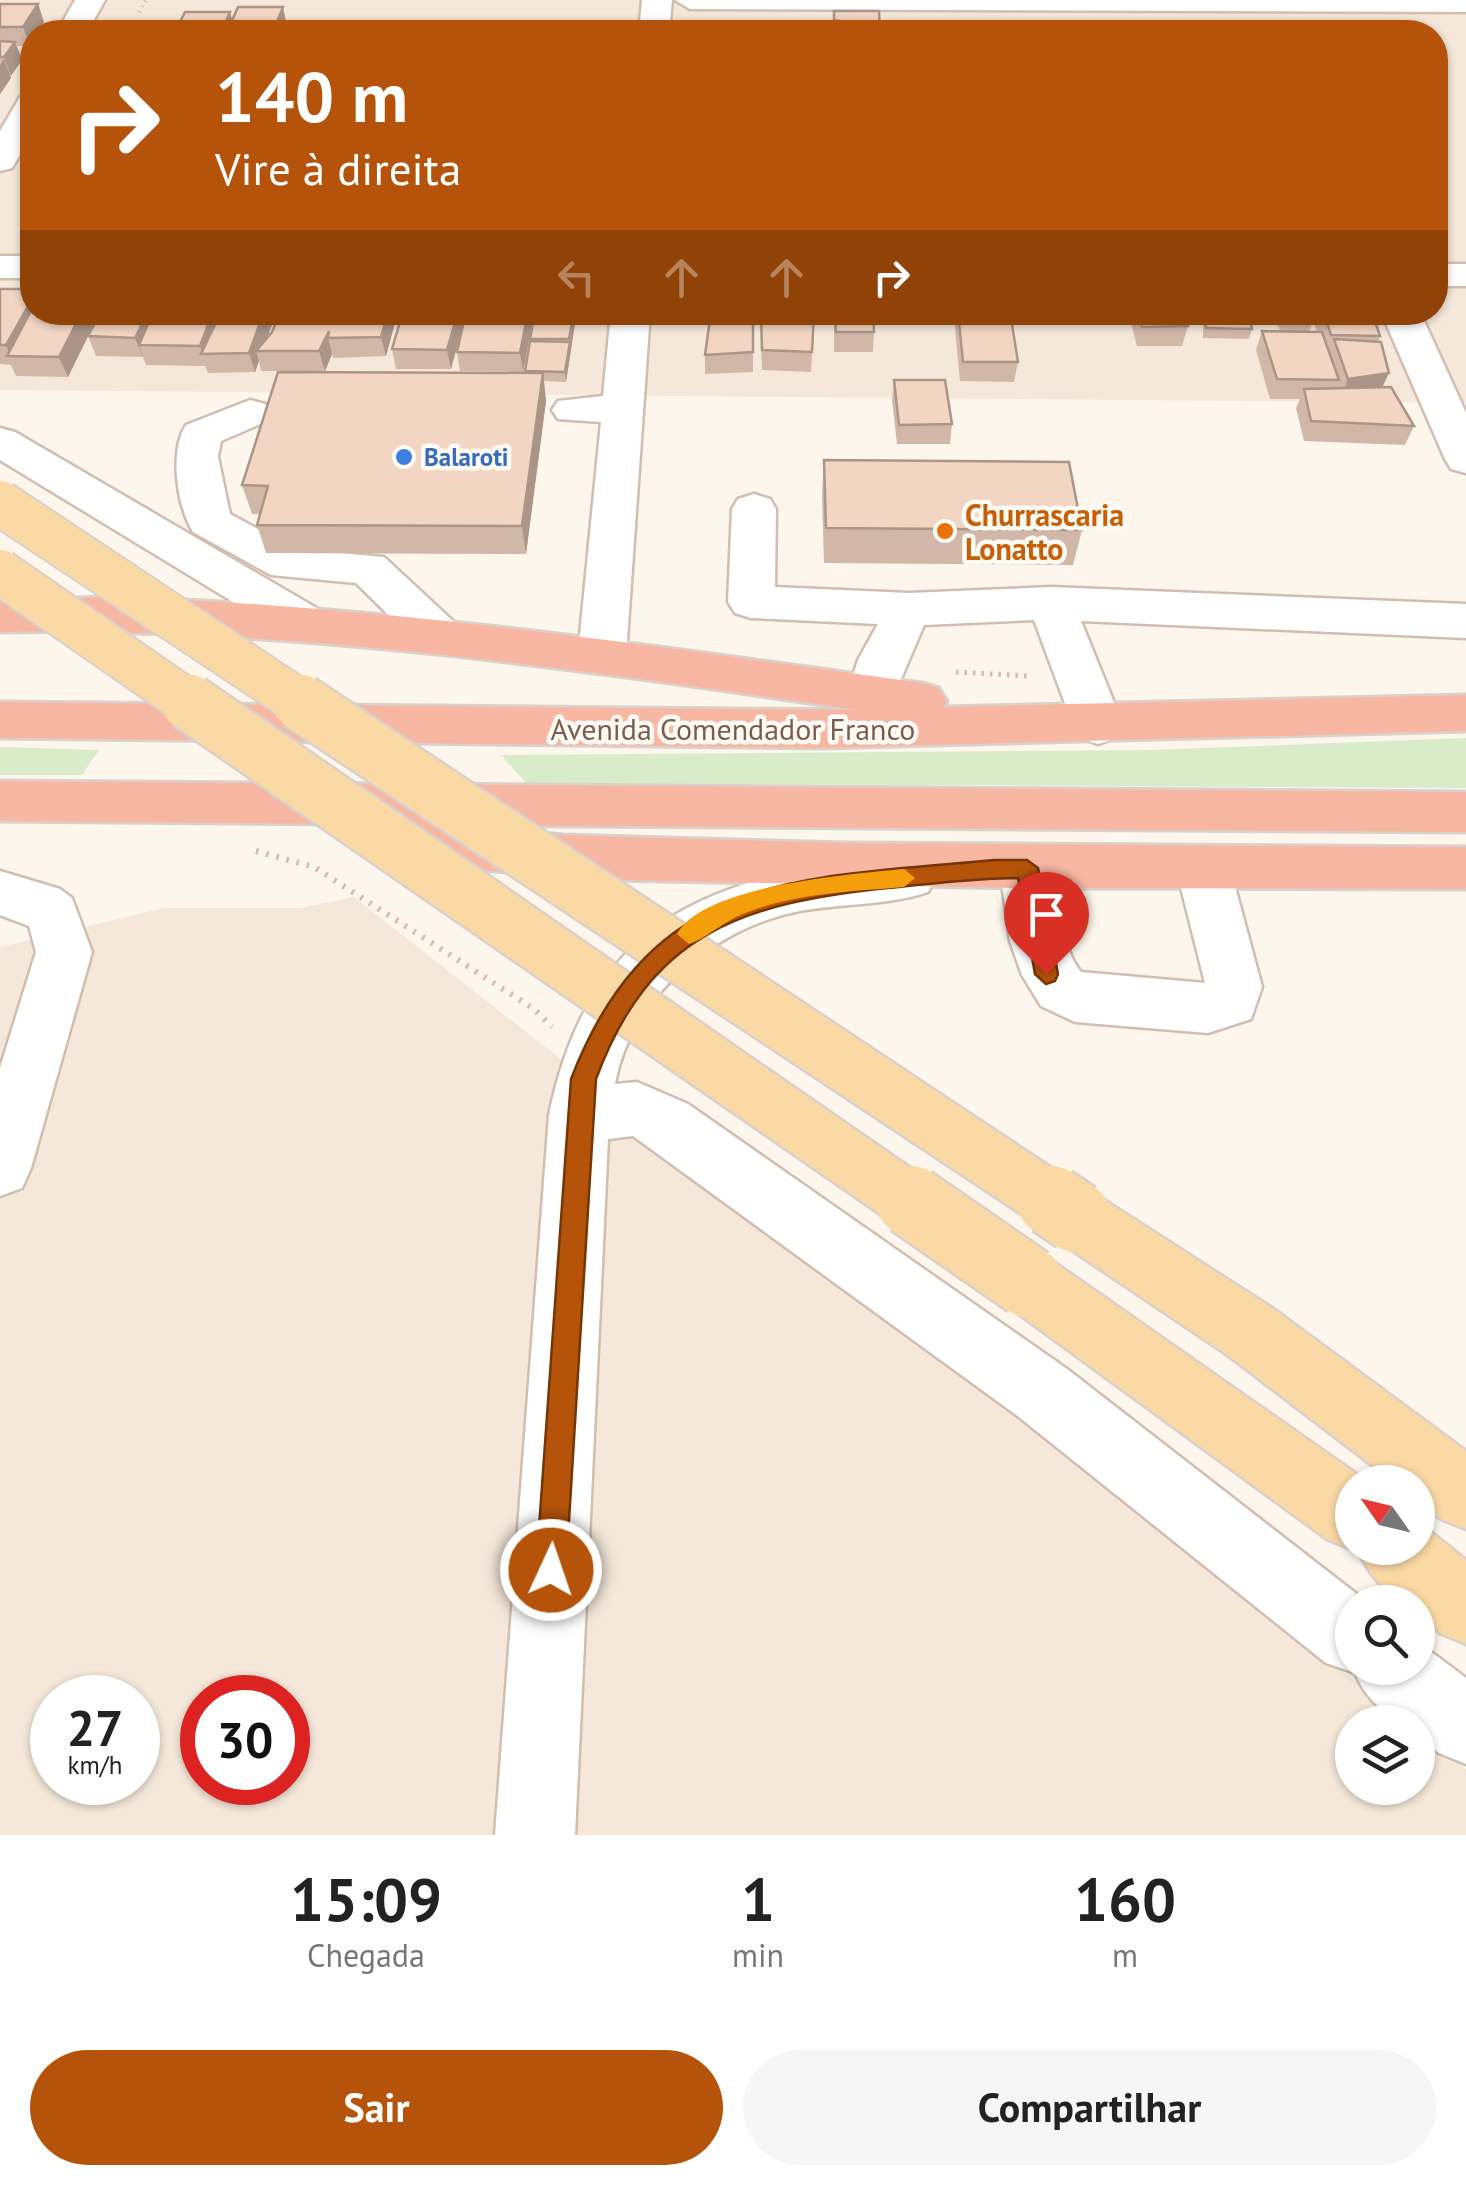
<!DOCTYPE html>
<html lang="pt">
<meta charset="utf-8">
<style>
body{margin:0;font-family:"PT Sans",sans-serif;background:#f6f6f6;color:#222;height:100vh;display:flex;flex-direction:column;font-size:38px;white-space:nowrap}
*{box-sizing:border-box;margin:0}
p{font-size:32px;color:#767676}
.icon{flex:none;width:55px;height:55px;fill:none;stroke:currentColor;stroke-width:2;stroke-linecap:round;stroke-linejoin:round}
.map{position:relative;height:1835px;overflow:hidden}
.drawer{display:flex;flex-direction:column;background:#fff;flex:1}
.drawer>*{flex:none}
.hud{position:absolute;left:20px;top:20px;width:1428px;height:305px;border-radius:40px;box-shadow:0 2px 8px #0004;background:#b45309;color:#fff;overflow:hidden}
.needle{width:65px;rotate:304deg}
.fabs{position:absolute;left:1335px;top:1465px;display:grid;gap:20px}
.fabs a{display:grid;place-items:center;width:100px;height:100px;border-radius:50%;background:#fff;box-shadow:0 2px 8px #0004;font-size:50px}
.speed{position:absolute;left:30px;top:1675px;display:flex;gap:20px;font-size:50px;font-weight:700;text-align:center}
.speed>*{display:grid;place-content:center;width:130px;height:130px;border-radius:50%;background:#fff;box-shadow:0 2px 8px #0004;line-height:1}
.speed small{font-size:25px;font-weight:400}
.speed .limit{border:15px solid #d22;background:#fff;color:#111}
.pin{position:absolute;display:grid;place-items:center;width:85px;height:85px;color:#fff;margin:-102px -42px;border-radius:50% 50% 50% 0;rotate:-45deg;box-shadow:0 0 10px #0007}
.pin .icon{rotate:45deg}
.me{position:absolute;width:110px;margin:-55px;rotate:3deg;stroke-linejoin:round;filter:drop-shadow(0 0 8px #0008)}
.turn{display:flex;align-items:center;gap:35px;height:210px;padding:0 30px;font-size:45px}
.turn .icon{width:130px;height:130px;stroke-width:2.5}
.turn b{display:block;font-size:70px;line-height:85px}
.lanes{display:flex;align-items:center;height:95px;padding:0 30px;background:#0003;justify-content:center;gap:50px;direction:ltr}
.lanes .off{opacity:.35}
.eta{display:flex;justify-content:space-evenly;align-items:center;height:170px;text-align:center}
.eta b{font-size:60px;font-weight:700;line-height:70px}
.primary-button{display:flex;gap:20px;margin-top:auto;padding:20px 30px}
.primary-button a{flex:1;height:115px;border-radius:60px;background:#b45309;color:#fff;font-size:40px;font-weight:700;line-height:115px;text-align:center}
.primary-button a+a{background:#f6f6f6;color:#222}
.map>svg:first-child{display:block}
</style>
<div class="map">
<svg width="1466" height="1835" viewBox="0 0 1466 1835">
<rect width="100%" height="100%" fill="#fdf6ec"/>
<!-- residential -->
<g fill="#f5e8da" fill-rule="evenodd">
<path d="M0 0H1466V403L0 390ZM32 32H1435V312H32Z"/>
<path d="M354 897 1406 1722H1352V1788H1418V1732L1466 1769V1835H0V947L164 908H301ZM52 1698H138V1782H52ZM202 1698H288V1782H202Z"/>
</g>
<!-- green -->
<g fill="#d8ecc9">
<polygon points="1466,738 1466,788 526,783 501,755 1151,750"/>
<polygon points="0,747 99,750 82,775 0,775"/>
</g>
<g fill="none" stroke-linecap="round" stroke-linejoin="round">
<defs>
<g id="minor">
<polygon points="75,0 105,0 87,32 57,32"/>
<polygon points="642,0 672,0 669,32 639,32"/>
<polygon points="675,0 1466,0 1466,12 690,9"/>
<polygon points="32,94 32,134 12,168 0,171 0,131 20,97"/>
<rect x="0" y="256" width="32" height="22"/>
<rect x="1435" y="264" width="31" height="22"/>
<polygon points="611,312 650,312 626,655 619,667 602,672 585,667 578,655 601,422 558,419 552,410 558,401 603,396"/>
<polygon points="1381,312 1420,312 1466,413 1466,473 1451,469 1445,459"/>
<path d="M250 400 265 404 271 413 265 422 221 441 218 457 230 514 295 549 384 557 454 622 461 634 454 646 437 651 420 646 356 583 271 575 193 532C177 506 169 451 186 425Z"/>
<polygon points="0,428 15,432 318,609 325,621 318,633 301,638 284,633 0,460"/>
<polygon points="754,494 770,499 776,509 775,587 909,593 1051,587 1466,604 1466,638 1081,621 1123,725 1116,738 1098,744 1080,738 1073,725 1034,620 924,625 889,707 872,712 855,707 847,694 858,660 878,624 751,618 735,613 728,602 732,509 738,499"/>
<path d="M1203 847 1222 853 1230 868 1262 987 1251 1019 1208 1033 1075 1022 1041 1006 1022 975 1010 941 1000 869 1008 854 1027 848 1046 854C1065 891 1054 938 1081 972L1205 983 1176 868 1184 853Z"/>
<path d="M909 855 928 862 936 877 928 892C887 906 842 903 800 911 715 927 630 997 615 1084L637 1082 688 1104 1067 1369 1367 1602H1352V1668H1418V1642L1466 1678V1764L1439 1753 1418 1736V1722C1388 1722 1366 1699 1355 1673L1326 1663 1019 1417 633 1136 608 1139 575 1835H495L549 1115C591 910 723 873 909 855Z"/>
<polygon points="0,871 60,889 72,898 92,952 31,1168 22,1188 0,1196 0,1068 36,952 29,926 0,915"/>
</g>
<g id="major">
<polygon points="1076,1187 1098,1196 1275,1310 1466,1451 1466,1529 1441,1519 1418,1501 1418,1482 1394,1482 1229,1356 1054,1238 1045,1217 1054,1196"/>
<polygon points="1028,1251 1051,1260 1368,1482 1352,1482 1352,1548 1357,1548 1352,1549 1327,1539 1005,1304 996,1282 1005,1260"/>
<path d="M1418 1522 1466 1560V1644L1440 1633 1418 1614V1602C1388 1602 1368 1573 1357 1548H1418Z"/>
</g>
<g id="highway">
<path d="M116 597C387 606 654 646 922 683L939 688 947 701 943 707 1466 695V731L820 748 0 738V702L856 710C571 668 289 627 0 632V600Z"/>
<polygon points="0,781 1466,792 1466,832 452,825 563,835 845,843 1466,847 1466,889 1022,888 611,880 467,869 373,851 354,845 347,830 350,824 0,821"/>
</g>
</defs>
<!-- minor casing -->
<use href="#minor" stroke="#d1beb0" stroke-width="5"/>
<!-- major casing -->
<use href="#major" stroke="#dad1cd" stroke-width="5"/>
<!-- highway casing -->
<use href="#highway" stroke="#dad1cd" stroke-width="5"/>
<!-- path-far2 -->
<polyline stroke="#d9b8a5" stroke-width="4" stroke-dasharray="1 5" stroke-linecap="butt" points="139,12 146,0"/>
<!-- path-far1 -->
<polyline stroke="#d9b8a5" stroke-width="5" stroke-dasharray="2.5 6" stroke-linecap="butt" points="956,672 1028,676"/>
<!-- path -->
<polyline stroke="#d9b8a5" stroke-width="6" stroke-dasharray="2.5 8" stroke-linecap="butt" points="256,851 314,867 534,1009 552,1027"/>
<!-- minor -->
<use href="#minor" fill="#fff" fill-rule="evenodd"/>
<!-- major -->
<use href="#major" fill="#fbd9a5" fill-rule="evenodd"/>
<!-- highway -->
<use href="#highway" fill="#f7b7a3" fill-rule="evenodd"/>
<defs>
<g id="major-bridge-far2">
<polyline points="0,503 304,705"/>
<polyline points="0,572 192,705"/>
</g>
<g id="major-bridge-far1">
<polyline points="189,702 914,1204"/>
<polyline points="300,702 1056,1204"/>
</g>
<g id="major-bridge">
<polyline points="911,1201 1028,1282"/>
<polyline points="1052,1201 1076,1217"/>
</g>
</defs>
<!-- major-bridge-far2 casing -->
<use href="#major-bridge-far2" stroke="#dad1cd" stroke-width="48" stroke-linecap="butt"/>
<!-- major-bridge-far1 casing -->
<use href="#major-bridge-far1" stroke="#dad1cd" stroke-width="60" stroke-linecap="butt"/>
<!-- major-bridge casing -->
<use href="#major-bridge" stroke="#dad1cd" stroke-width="75" stroke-linecap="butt"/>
<!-- major-bridge-far2 -->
<use href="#major-bridge-far2" stroke="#fbd9a5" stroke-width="44"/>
<!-- major-bridge-far1 -->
<use href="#major-bridge-far1" stroke="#fbd9a5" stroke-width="55"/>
<!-- major-bridge -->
<use href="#major-bridge" stroke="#fbd9a5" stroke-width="70"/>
</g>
<!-- wall -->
<g fill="#d1b7a8">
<polygon points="0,4 38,4 44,22 38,32 32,32 30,46 17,46 22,60 10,76 11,78 0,94"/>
<polygon points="834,11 880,32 833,32"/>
<polygon points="0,289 32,312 99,312 68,377 16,376 11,365 0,364"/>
<polygon points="280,312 398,312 386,356 333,358 332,354 325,371 261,371 259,361 255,372 208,373 205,366 146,365 143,357 96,356 88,336 273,322 267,338 272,332"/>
<polygon points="403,312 463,312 464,320 451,369 396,369 392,349"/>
<polygon points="466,312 531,312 532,324 523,372 460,371 457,352"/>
<polygon points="535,312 575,312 576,317 566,382 544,381 546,401 526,554 266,553 257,525 260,514 252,514 242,485 525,373"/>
<polygon points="753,312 753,372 705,374 705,355"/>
<polygon points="760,312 814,312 811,372 762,370"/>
<polygon points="834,312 873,312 874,332 873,352 834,352"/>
<polygon points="954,312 1010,312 1018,362 1014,382 960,381 954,318"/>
<polygon points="1128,312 1183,312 1188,326 1182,346 1137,346"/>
<polygon points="1203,312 1248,312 1252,329 1249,339 1203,338"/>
<polygon points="1273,312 1309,312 1313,323 1309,331 1317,332 1313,320 1316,312 1372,312 1380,336 1378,342 1383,387 1414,426 1405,445 1304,441 1296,408 1300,399 1270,399 1256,350 1262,331 1280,331"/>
<polygon points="894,380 952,424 950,444 897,444 892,400"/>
<polygon points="824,460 1082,530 1073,565 824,563 822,496"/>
</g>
<!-- shaded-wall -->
<g fill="#aa9588">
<polygon points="38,4 44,22 38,32 32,32 32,42 30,46 23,27"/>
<polygon points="283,7 287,26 285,32 273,32"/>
<polygon points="230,12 235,30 234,32 221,32"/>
<polygon points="15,42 22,60 11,76 4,57"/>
<polygon points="4,59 11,78 0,94 0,65"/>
<polygon points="32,299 32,312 11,356 6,345"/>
<polygon points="82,312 99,314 68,377 59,357"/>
<polygon points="148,312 162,312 139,345 143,357 135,338"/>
<polygon points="213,312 225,312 202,353 200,346"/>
<polygon points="264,312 271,312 273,322 262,351 256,351 259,361 255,372 249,353"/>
<polygon points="388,312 398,312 386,356 381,337"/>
<polygon points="458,312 463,312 464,320 451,369 447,350"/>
<polygon points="528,312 531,312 532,324 523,372 520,353"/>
<polygon points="574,312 575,312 576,317 566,382 565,372"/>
<polygon points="329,331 328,338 332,354 325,371 319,351"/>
<polygon points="543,373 546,401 526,554 522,526"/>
<polygon points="1389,373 1380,392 1340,399 1348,379"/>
</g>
<!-- building -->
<g fill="#f3d5c3" stroke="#aa9588" stroke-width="2.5">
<polygon points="0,4 38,4 23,27 0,27"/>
<polygon points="238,7 283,7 273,32 227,32"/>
<polygon points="834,11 879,11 880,32 841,32 840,21 834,20"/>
<polygon points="185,12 230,12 221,32 175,32"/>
<polygon points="0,41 15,42 4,57 0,57"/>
<polygon points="0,289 32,289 32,299 6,345 0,345"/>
<polygon points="32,309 32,312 82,312 59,357 7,356"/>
<polygon points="101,312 148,312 135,338 88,336"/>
<polygon points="153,312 213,312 200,346 139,345"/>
<polygon points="221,312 264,312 249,353 201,354"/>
<polygon points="280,312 388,312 381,337 328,338 329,331 319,351 256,351 272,332"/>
<polygon points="403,312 458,312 447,350 392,349"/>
<polygon points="466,312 528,312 520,353 457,352"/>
<polygon points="535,312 574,312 569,339 530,339"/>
<polygon points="711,312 753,312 753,352 705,355"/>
<polygon points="761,312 814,312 812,352 762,350"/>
<polygon points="835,312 873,312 874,332 836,332"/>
<polygon points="958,312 1010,312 1018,362 963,362"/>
<polygon points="1138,312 1183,312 1188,326 1142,327"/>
<polygon points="1205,312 1248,312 1252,329 1206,328"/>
<polygon points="1280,312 1309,312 1313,323 1284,323"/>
<polygon points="1324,312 1372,312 1380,336 1331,335"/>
<polygon points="1262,331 1322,332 1339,380 1277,379"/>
<polygon points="1334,339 1381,342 1389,373 1348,379"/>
<polygon points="530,341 570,342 565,372 525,371"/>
<polygon points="278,372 543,373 522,526 257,525 268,486 242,485"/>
<polygon points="894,380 945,380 952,424 899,425"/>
<polygon points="1391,387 1414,426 1311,421 1304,389"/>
<polygon points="824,460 1069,462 1082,530 826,528"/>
</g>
<!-- route -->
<path fill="#b45309" stroke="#753606" stroke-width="2.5" d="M994 860H1027L1038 868 1058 974 1055 981 1046 984 1035 974 1018 878C974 878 931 884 888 888 742 903 650 933 596 1079L566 1570 562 1580 551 1585 541 1580 536 1570 571 1079C652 869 800 879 994 860Z"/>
<!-- slow -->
<path fill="#f59e0b" d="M904 869 915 878 904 887C849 892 788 893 736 917 720 925 706 938 689 944L677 934C703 885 853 874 904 869Z"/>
<!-- markers -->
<circle fill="#3f7fe0" stroke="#fffaf3" stroke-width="4" cx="404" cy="457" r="10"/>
<circle fill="#e8710a" stroke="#fffaf3" stroke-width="4" cx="945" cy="531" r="10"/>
<g text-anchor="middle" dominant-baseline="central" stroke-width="9" stroke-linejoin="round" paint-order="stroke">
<!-- far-shop labels -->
<g font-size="25" font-weight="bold" fill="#366cbe" stroke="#fffaf3" text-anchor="start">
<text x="424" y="457">Balaroti</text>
</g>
<!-- food labels -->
<g font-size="30" font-weight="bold" fill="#c56008" stroke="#fffaf3" text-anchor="start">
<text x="965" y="514">Churrascaria<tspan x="965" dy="34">Lonatto</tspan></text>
</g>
<!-- street labels -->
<g font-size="30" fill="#7a5c4d" stroke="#fffaf3">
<text x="733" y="728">Avenida Comendador Franco</text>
</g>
</g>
</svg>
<div class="fabs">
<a><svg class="needle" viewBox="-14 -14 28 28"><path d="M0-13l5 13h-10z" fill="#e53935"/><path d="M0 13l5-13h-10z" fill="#767676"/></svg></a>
<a><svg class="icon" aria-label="search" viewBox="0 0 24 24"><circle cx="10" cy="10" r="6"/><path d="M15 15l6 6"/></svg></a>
<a><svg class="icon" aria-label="layers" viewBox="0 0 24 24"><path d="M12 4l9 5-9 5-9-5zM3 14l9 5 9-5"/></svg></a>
</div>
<div class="speed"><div>27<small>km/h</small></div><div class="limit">30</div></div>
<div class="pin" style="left:1046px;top:974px;background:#d93025"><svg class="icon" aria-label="arrive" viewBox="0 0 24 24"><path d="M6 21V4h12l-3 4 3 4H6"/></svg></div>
<svg class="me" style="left:551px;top:1570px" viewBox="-20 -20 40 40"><circle r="17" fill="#b45309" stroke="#fff" stroke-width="3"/><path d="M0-11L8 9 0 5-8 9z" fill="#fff"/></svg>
<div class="hud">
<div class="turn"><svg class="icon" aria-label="right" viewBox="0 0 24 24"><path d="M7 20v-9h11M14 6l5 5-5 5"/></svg><div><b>140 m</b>Vire à direita</div></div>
<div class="lanes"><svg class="icon off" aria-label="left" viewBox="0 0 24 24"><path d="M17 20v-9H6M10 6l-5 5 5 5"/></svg><svg class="icon off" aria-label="ahead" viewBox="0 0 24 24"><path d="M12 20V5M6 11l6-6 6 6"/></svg><svg class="icon off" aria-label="ahead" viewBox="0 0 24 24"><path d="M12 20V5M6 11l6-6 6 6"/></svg><svg class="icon" aria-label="right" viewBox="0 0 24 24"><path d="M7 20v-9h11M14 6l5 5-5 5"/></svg></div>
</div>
</div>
<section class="drawer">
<div class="eta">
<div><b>15:09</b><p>Chegada</p></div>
<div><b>1</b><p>min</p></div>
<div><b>160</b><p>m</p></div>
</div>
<div class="primary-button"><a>Sair</a><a>Compartilhar</a></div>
</section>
